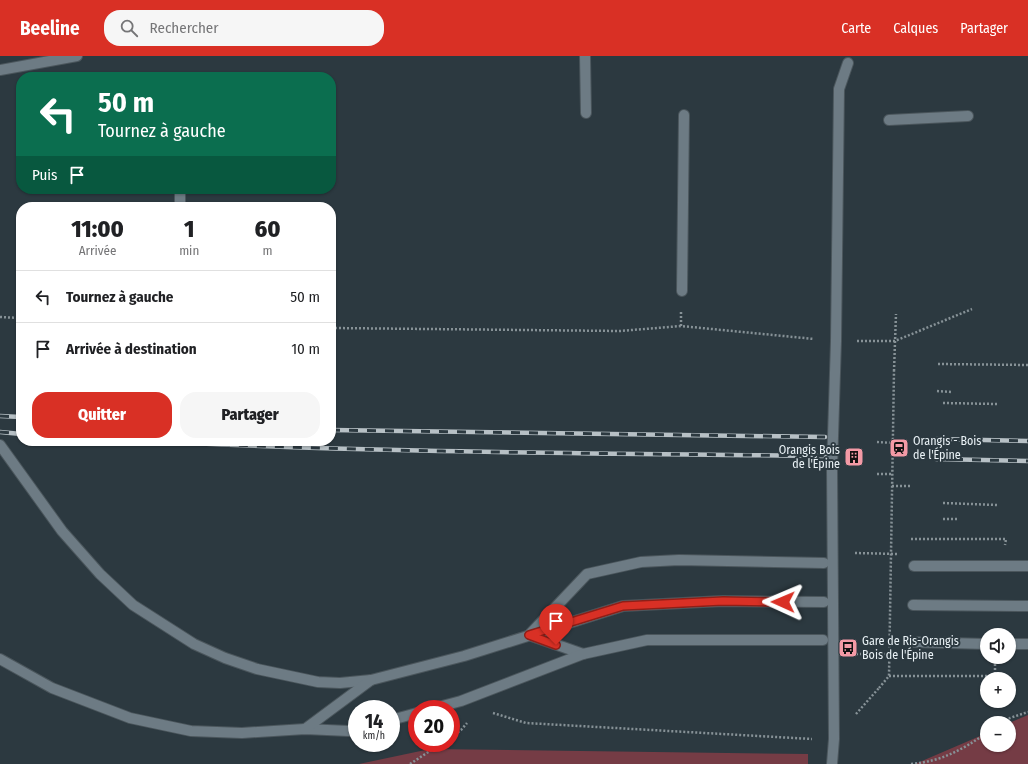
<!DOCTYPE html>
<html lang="fr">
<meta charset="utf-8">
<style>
body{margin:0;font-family:"Fira Sans Condensed",sans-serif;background:#f6f6f6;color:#202124;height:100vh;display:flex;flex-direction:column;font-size:15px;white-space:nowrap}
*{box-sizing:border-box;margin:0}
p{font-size:13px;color:#757577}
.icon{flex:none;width:22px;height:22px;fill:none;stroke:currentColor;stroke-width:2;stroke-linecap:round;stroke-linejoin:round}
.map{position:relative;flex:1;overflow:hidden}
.drawer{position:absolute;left:16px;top:146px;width:320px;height:244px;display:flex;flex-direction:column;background:#fff;border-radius:16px;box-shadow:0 1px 3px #0004}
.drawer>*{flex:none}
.hud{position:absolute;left:16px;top:16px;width:320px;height:122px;border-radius:16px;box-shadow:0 1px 3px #0004;background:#0b6e4f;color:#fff;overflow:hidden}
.buttons{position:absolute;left:980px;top:572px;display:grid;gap:8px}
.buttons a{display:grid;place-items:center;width:36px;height:36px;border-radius:50%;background:#fff;box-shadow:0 1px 3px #0004;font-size:20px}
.speed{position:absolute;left:348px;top:644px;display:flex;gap:8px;font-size:20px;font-weight:700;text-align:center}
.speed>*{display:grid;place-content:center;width:52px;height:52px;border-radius:50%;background:#fff;box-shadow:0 1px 3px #0004;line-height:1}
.speed small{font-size:10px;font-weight:400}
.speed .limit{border:6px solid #d22;background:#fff;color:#111}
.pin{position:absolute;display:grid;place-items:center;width:34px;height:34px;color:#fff;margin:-41px -17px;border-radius:50% 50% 50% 0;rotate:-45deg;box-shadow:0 0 4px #0007}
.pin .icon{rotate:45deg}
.me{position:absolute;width:44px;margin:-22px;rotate:271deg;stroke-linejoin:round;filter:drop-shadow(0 0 3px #0008)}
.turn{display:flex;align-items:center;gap:14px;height:84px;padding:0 16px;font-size:18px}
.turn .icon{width:52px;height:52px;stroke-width:2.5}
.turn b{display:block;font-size:28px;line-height:34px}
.then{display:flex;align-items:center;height:38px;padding:0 16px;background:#0003;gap:8px;font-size:15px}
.eta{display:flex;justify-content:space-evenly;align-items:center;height:68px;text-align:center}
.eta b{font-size:24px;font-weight:800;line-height:28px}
.action{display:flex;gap:8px;margin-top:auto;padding:8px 16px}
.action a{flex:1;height:46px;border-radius:16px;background:#d93025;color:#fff;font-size:16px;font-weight:800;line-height:46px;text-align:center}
.action a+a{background:#f6f6f6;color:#202124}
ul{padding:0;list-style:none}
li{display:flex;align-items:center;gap:12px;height:52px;padding:0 16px;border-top:1px solid #e0e0e0}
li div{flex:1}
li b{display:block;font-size:15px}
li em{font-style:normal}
header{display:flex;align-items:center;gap:24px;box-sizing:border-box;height:56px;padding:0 20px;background:#d93025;color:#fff}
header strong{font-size:19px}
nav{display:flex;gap:22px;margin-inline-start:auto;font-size:14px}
.search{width:280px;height:36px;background:#f6f6f6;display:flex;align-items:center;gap:10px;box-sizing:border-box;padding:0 14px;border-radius:16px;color:#757577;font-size:15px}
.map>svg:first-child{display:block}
</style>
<header>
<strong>Beeline</strong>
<div class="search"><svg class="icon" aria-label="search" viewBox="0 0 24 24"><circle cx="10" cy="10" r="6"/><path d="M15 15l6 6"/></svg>Rechercher</div>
<nav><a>Carte</a><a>Calques</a><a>Partager</a></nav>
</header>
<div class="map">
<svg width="1028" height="708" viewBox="0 0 1028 708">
<rect width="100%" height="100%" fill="#2c3940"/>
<!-- green -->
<g fill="#753c45">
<polygon points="1028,659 1028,708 915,708 987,677 987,689 1009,689 1009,667"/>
<polygon points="430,693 808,698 808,708 359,708"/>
</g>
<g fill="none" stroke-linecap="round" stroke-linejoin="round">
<defs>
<g id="service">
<polyline points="585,0 586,57"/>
<polyline points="889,64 968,60"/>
<polyline points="180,151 180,133"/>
<polyline points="682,235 684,59"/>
<polyline points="0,389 62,475 100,518 133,549 194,588 225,602 257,613 318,626 340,627 371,624 464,600 623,550 723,545 824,546"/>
<polyline points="914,510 1028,510"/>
<polyline points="913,549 1028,550"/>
<polyline points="531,577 587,518 641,506 679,504 824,507"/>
<polyline points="529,579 583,598"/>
<polyline points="912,586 987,588"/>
<polyline points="1009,588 1028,588"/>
<polyline points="0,603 52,632 130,662 191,675 242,677 305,673 349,675 357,673"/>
<polyline points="431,653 461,645 583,598 647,584 823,584"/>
<polyline points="391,664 417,657"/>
<polyline points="305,673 371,624"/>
</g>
<g id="minor">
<polyline points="0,14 77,0"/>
<polyline points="832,708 834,683 832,412 836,285 839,33 848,7"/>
</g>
</defs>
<!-- service casing -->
<use href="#service" stroke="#4b565c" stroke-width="12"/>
<!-- minor casing -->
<use href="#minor" stroke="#4b565c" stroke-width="12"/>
<!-- path -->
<g stroke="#879297" stroke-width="2.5" stroke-dasharray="2 2" stroke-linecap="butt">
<polyline points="681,256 681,270 814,283"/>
<polyline points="0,261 21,262"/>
<polyline points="331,272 620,275 681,270"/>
<polyline points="857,285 895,285 972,253"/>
<polyline points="938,308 1028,309"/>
<polyline points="894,315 896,258"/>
<polyline points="937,335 951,336"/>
<polyline points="943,347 997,348"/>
<polyline points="877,386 893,387"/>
<polyline points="877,418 892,418"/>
<polyline points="892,430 911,430"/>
<polyline points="943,447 997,449"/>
<polyline points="943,463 957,463"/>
<polyline points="911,483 1006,483 1005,489"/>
<polyline points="855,497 898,498"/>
<polyline points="856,598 895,598"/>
<polyline points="889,620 995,620 995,608"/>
<polyline points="493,657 526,667 812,683"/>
<polyline points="856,658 879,632"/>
<polyline points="1002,667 1010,662 1028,656"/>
<polyline points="451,681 461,674 467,667"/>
<polyline points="410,708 442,687"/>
<path d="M911 708C943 705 961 694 987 677"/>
</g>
<!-- service -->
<use href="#service" stroke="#6d7b84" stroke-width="10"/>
<!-- minor -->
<use href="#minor" stroke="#6d7b84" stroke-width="10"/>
<defs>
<g id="rail">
<polyline points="0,360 21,361"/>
<polyline points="331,374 825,381"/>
<polyline points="0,376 21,378"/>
<polyline points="937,383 1028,385"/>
<path d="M149 385C374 397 600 397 825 400"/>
<polyline points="936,403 1028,405"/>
</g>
</defs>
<!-- rail casing -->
<use href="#rail" stroke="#b7c0c5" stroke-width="4.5"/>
<!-- rail -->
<use href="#rail" stroke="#2c3940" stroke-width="3" stroke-dasharray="9" stroke-linecap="butt"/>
<!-- path-bridge -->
<polyline stroke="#879297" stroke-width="2.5" stroke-dasharray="2 2" stroke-linecap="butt" points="879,632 889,620 894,315"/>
</g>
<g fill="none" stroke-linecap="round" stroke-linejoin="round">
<defs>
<polyline id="route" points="556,589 529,579 623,550 723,545 783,546"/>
</defs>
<!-- route casing -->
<use href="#route" stroke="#8d1f18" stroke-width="10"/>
<!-- route -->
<use href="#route" stroke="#d93025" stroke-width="7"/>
</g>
<!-- icons -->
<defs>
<symbol id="station-square" viewBox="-11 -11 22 22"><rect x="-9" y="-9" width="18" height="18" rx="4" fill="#f49aa6" stroke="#2c3940"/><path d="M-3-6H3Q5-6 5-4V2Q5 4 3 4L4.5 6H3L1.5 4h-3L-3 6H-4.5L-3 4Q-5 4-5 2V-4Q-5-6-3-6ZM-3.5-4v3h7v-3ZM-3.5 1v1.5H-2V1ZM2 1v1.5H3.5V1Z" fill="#111"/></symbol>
<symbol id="building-square" viewBox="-11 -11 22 22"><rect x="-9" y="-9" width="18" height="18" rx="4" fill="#f49aa6" stroke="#2c3940"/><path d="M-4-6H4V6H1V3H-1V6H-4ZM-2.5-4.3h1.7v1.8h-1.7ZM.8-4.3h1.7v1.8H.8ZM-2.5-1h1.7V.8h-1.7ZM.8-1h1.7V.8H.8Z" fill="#111"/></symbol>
<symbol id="bus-square" viewBox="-11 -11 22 22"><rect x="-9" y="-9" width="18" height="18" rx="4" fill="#f49aa6" stroke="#2c3940"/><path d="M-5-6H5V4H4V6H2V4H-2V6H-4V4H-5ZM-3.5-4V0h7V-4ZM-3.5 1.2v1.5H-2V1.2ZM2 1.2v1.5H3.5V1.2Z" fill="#111"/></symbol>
</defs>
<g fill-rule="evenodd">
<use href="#station-square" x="888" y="381" width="22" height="22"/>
<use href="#building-square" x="843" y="390" width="22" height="22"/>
<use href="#bus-square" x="837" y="581" width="22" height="22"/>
</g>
<g text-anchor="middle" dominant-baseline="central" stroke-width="4" stroke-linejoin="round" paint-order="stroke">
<!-- poi labels -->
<g font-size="12" fill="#e9f1f5" stroke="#2c3940" text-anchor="start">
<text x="913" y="385">Orangis - Bois<tspan x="913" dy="14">de l'Épine</tspan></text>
<text x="840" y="394" text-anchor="end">Orangis Bois<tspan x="840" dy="14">de l'Épine</tspan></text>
<text x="862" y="585">Gare de Ris-Orangis<tspan x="862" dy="14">Bois de l'Épine</tspan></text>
</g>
</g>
</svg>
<div class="buttons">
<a><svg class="icon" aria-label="sound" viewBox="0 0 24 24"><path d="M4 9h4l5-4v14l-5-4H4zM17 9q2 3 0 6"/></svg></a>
<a>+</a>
<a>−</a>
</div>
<div class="speed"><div>14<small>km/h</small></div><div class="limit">20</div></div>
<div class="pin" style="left:556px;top:589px;background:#d93025"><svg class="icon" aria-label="arrive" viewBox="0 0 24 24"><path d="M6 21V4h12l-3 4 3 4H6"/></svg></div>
<svg class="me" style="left:783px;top:546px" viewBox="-20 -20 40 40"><path d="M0-17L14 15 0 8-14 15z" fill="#d93025" stroke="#fff" stroke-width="4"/></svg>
<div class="hud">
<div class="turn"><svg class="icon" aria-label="left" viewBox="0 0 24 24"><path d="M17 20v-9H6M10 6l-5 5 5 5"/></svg><div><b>50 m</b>Tournez à gauche</div></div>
<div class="then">Puis<svg class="icon" aria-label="arrive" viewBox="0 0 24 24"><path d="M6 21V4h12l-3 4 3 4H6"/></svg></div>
</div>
<section class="drawer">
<div class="eta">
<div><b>11:00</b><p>Arrivée</p></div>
<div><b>1</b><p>min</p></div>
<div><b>60</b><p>m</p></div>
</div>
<ul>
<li><svg class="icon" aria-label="left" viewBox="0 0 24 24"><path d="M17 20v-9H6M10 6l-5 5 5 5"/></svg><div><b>Tournez à gauche</b></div><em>50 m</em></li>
<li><svg class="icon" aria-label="arrive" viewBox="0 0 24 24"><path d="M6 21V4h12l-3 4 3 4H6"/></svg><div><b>Arrivée à destination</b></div><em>10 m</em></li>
</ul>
<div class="action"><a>Quitter</a><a>Partager</a></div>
</section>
</div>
